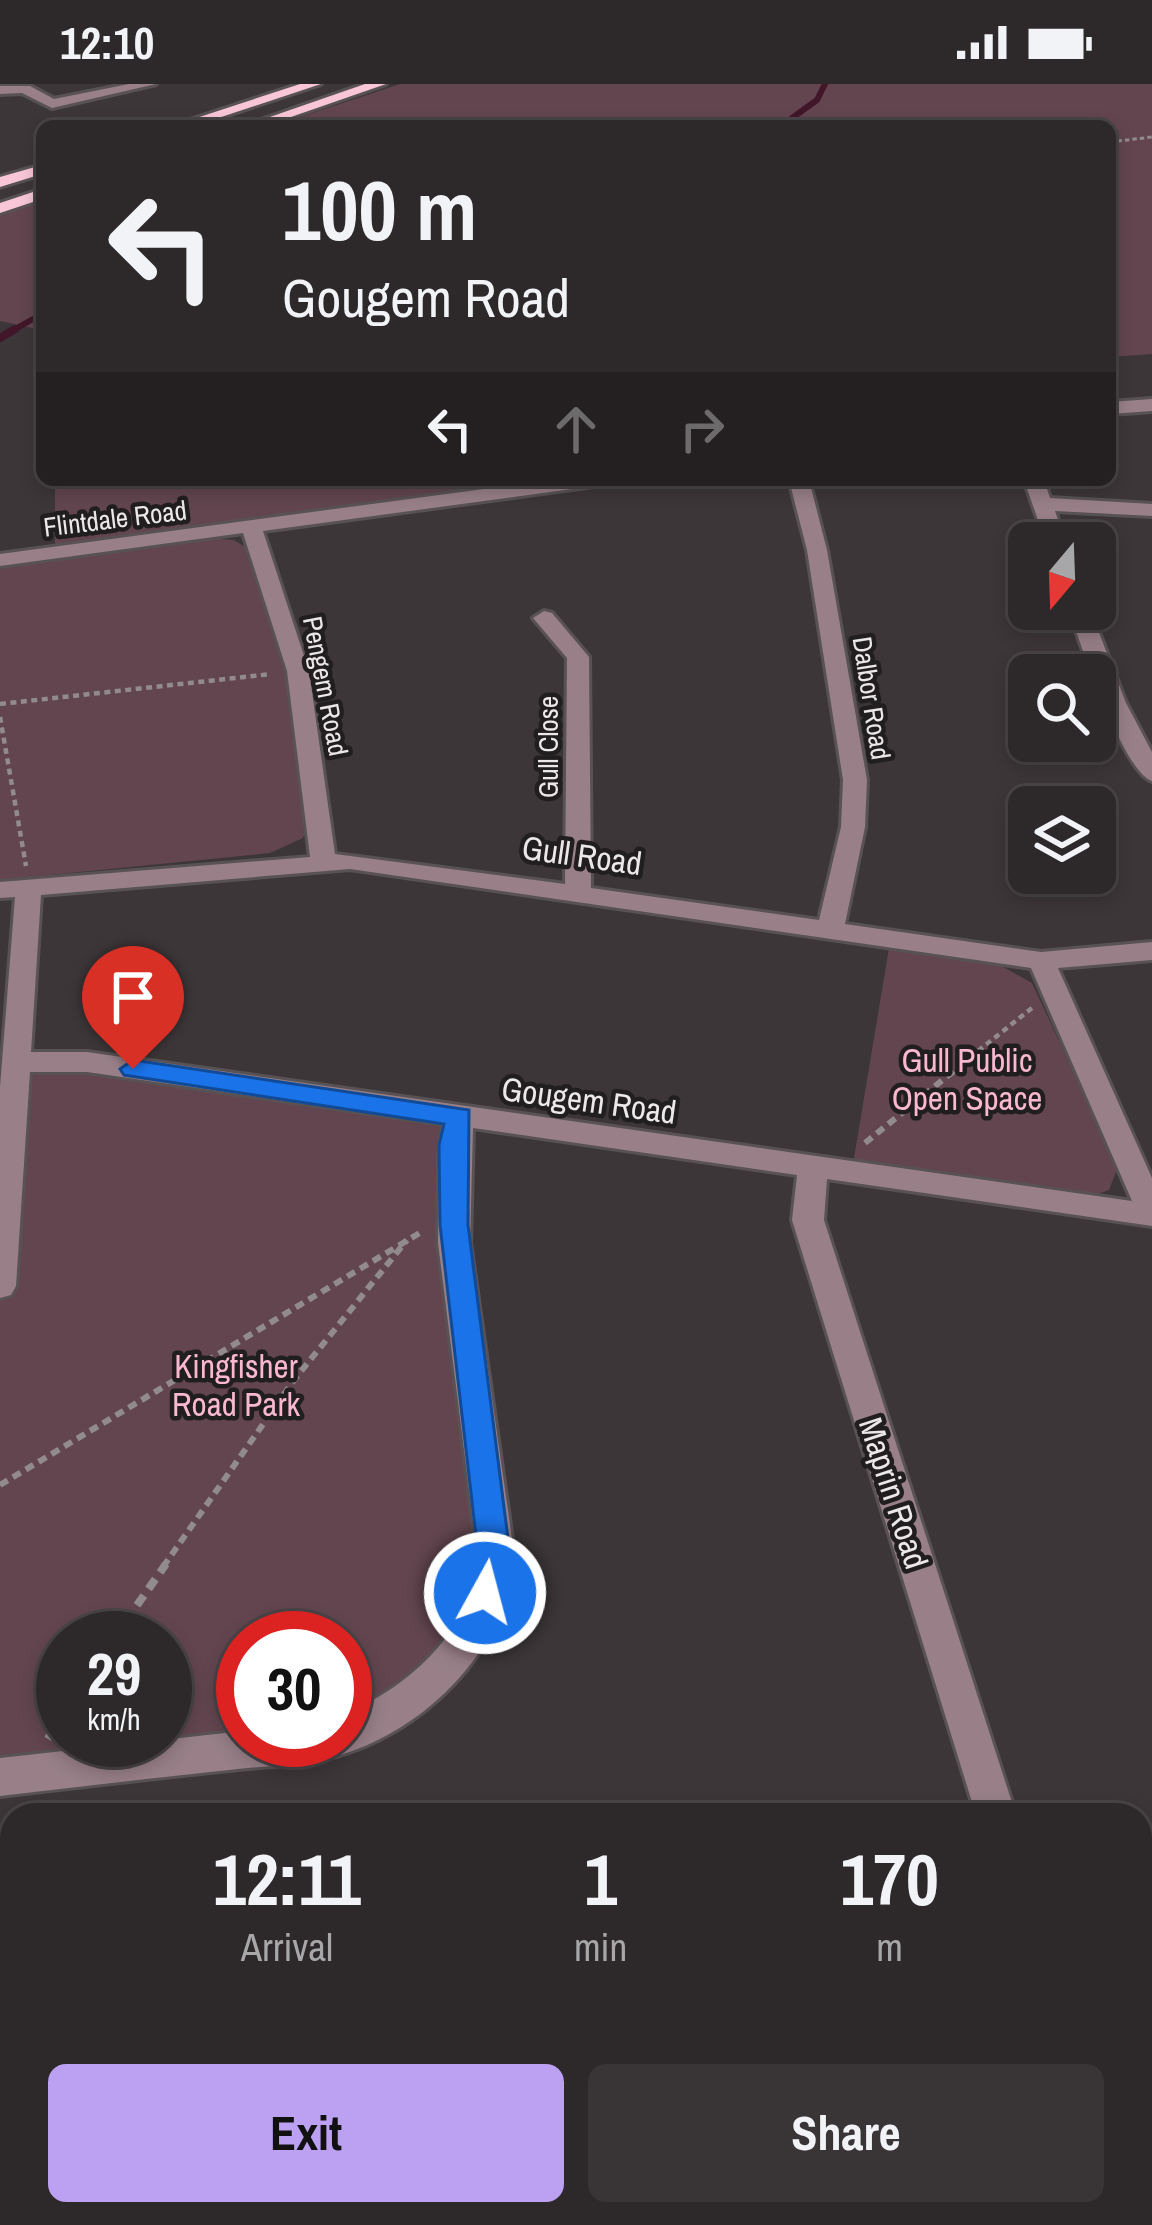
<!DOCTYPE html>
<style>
body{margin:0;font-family:"Archivo Narrow",sans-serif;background:#393436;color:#f1f3f6;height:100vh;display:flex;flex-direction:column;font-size:45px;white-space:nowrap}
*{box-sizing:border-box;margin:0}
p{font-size:39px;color:#a7a6a8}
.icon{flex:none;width:66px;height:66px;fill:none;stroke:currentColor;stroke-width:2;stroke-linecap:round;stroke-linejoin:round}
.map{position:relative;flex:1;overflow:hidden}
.side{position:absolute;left:0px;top:1719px;width:1152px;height:423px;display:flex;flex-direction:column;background:#2d282a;border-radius:36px 36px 0 0;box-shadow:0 6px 18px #0003,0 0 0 3px #484447}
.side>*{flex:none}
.guide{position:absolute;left:36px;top:36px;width:1080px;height:366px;border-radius:18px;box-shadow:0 6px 18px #0003,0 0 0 3px #484447;background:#2d282a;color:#f1f3f6;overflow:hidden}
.needle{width:78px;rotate:199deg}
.tools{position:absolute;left:1008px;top:438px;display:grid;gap:24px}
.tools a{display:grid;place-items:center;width:108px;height:108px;border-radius:18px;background:#2d282a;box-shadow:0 6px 18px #0003,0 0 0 3px #484447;font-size:60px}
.speed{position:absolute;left:36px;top:1527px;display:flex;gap:24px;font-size:60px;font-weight:700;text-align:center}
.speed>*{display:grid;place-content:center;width:156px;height:156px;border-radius:50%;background:#2d282a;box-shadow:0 6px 18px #0003,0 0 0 3px #484447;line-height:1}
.speed small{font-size:30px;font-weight:400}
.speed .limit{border:18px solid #d22;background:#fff;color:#111}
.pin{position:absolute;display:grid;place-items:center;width:102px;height:102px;color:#fff;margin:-123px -51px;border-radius:50% 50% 50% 0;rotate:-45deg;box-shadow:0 0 12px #0007}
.pin .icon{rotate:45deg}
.me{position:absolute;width:132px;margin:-66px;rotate:7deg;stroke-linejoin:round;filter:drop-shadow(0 0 9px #0008)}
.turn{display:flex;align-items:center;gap:42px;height:252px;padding:0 48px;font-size:54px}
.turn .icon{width:156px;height:156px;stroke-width:2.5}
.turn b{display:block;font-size:84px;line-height:102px}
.lanes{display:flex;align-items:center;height:114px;padding:0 48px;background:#0003;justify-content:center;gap:60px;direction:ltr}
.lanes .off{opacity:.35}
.eta{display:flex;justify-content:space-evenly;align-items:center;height:204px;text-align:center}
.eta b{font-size:72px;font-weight:700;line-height:84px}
.cta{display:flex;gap:24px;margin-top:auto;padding:24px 48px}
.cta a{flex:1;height:138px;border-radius:18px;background:#bca0f2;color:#111;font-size:48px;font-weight:700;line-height:138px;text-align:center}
.cta a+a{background:#393436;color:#f1f3f6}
.status{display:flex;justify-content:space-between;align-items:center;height:84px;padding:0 60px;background:#2d282a;direction:ltr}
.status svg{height:33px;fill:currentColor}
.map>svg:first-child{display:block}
</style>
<div class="status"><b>12:10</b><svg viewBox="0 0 49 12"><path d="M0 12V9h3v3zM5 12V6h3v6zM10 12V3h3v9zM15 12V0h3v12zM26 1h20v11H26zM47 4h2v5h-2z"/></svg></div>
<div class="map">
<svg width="1152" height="2141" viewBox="0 0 1152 2141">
<rect width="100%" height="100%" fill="#3c3638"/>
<!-- green -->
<g fill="#62454f" fill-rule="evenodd">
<polygon points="400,0 1152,0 1152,270 1110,273 1110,42 273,42"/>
<polygon points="42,117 42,287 37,245 0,237 0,131"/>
<polygon points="55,396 536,396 55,461"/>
<path d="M210 454 234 456 248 465C266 517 324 707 303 754L270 769 0 796V483Z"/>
<polygon points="889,864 996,879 1032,899 1118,1083 1109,1106 1090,1113 853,1080"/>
<path d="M16 978 460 1033 495 1478 475 1540 345 1649V1554H243V1656L0 1693V1202ZM63 1554H165V1656H63Z"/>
</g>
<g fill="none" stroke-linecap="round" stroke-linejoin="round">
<!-- stream-far1 -->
<g stroke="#411629" stroke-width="6">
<polyline points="791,42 792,34 817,16 825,0"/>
<polyline points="10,248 42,230"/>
</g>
<!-- stream -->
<polyline stroke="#411629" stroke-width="8" points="0,254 15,245"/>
<defs>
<g id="minor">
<polygon points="129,0 156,0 52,24 22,9 0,10 0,2 30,2 54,15"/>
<polygon points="1152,315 1152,327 1110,330 1110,318"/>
<path d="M550 396H604L594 402 263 447 309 587 335 770 565 800 567 574 533 534 544 527 552 529 589 573 591 804 819 836 841 743 843 696 807 466 789 396H809L827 466 867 696 865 743 845 840 1041 868 1152 858V876L1058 884 1152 1094V1142L827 1095 824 1136 1016 1731H976L792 1136 797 1091 473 1044 470 1159 514 1469C509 1567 420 1652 329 1674 297 1682 261 1682 229 1686 152 1694 76 1703 0 1712V1674L243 1647V1656H345V1630C412 1601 473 1546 477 1469L438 1159 439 1069 444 1040 87 988H30L16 1202 11 1211 0 1214V1003L15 813 0 814V798L310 773 287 587 243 449 0 482V470ZM350 785 1031 884 1132 1117 87 968H31L41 811Z"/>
<polygon points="1024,396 1044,396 1050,414 1152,420 1152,432 1055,427 1066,459 1046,459"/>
<path d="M1068 525H1090L1126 619 1152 668V697C1123 688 1080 557 1068 525Z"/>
<polygon points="1152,2005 1152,2049 1140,2050 1140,2006"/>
<polygon points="350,2130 467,2130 463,2141 346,2141"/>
</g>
<g id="major">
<polygon points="300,0 321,0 194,42 172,42"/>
<polygon points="365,0 386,0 265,42 244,42"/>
<polygon points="42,81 42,90 0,103 0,93"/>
<polygon points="42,105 42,115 0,129 0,119"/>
</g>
</defs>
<!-- minor casing -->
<use href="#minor" stroke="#585254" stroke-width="6"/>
<!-- major casing -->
<use href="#major" stroke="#585254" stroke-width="6"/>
<!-- path-far3 -->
<polyline stroke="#918b8d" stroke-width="3" stroke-dasharray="4.5 3" stroke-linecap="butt" points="1110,58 1152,53"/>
<!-- path-far2 -->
<g stroke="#918b8d" stroke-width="4.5" stroke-dasharray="6 4.5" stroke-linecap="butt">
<polyline points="0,620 271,590"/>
<polyline points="0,633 26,782"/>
<polyline points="978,967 1032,924"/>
</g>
<!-- path-far1 -->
<g stroke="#918b8d" stroke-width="6" stroke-dasharray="9 6" stroke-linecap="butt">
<polyline points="865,1059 982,964"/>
<polyline points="0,1401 423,1147"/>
<polyline points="163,1483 294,1296 407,1156"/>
</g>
<!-- path -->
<g stroke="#918b8d" stroke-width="8" stroke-dasharray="12 8" stroke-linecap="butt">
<polyline points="114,1554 166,1480"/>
<polyline points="48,1655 63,1627"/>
</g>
<!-- minor -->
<use href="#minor" fill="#987f88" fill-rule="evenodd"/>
<!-- major -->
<use href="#major" fill="#f8c6d7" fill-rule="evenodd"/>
</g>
<!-- route -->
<polygon fill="#1a73e8" stroke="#114b97" stroke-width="3" points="133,976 469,1026 468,1141 511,1478 497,1520 485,1524 473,1520 468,1509 479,1478 440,1141 439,1061 444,1040 124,991 120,985"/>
<g text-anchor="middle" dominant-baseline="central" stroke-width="9" stroke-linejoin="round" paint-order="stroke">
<!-- far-street labels -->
<g font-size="27" fill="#ece8e9" stroke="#211e1f">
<text transform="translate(115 434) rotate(-7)">Flintdale Road</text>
<text transform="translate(326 602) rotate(79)">Pengem Road</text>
<text transform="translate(872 614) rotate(81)">Dalbor Road</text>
<text transform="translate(548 663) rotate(-90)">Gull Close</text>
</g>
<!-- street labels -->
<g font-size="33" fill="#ece8e9" stroke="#211e1f">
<text transform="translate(582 771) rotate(8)">Gull Road</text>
<text transform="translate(589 1016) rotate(8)">Gougem Road</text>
<text transform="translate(894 1409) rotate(72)">Maprin Road</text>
</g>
<!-- park labels -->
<g font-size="33" fill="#fab8d0" stroke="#211e1f">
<text x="967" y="976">Gull Public<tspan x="967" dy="38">Open Space</tspan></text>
<text x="236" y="1282">Kingfisher<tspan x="236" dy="38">Road Park</tspan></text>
</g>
</g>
</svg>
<div class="tools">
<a><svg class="needle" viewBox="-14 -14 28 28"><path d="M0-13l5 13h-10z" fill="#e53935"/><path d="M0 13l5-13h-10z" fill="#a7a6a8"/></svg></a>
<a><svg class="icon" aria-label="search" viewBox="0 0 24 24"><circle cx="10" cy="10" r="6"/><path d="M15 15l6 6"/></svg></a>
<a><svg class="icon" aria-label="layers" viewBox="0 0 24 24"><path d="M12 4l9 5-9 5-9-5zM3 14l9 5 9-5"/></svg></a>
</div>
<div class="speed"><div>29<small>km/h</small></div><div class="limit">30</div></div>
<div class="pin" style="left:133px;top:985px;background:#d93025"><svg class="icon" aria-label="arrive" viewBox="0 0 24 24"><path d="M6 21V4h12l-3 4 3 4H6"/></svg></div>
<svg class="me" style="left:485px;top:1509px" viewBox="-20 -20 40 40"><circle r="17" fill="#1a73e8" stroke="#fff" stroke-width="3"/><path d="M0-11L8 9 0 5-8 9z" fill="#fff"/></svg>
<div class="guide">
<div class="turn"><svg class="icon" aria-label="left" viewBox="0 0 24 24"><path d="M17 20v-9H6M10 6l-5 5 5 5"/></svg><div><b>100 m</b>Gougem Road</div></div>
<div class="lanes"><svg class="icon" aria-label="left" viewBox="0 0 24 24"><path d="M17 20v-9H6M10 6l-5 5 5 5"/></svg><svg class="icon off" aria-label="ahead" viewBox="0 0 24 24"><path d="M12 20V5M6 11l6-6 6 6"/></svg><svg class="icon off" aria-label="right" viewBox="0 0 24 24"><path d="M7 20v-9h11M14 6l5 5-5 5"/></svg></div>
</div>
<section class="side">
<div class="eta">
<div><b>12:11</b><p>Arrival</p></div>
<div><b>1</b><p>min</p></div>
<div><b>170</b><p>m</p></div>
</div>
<div class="cta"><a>Exit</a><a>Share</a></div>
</section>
</div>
